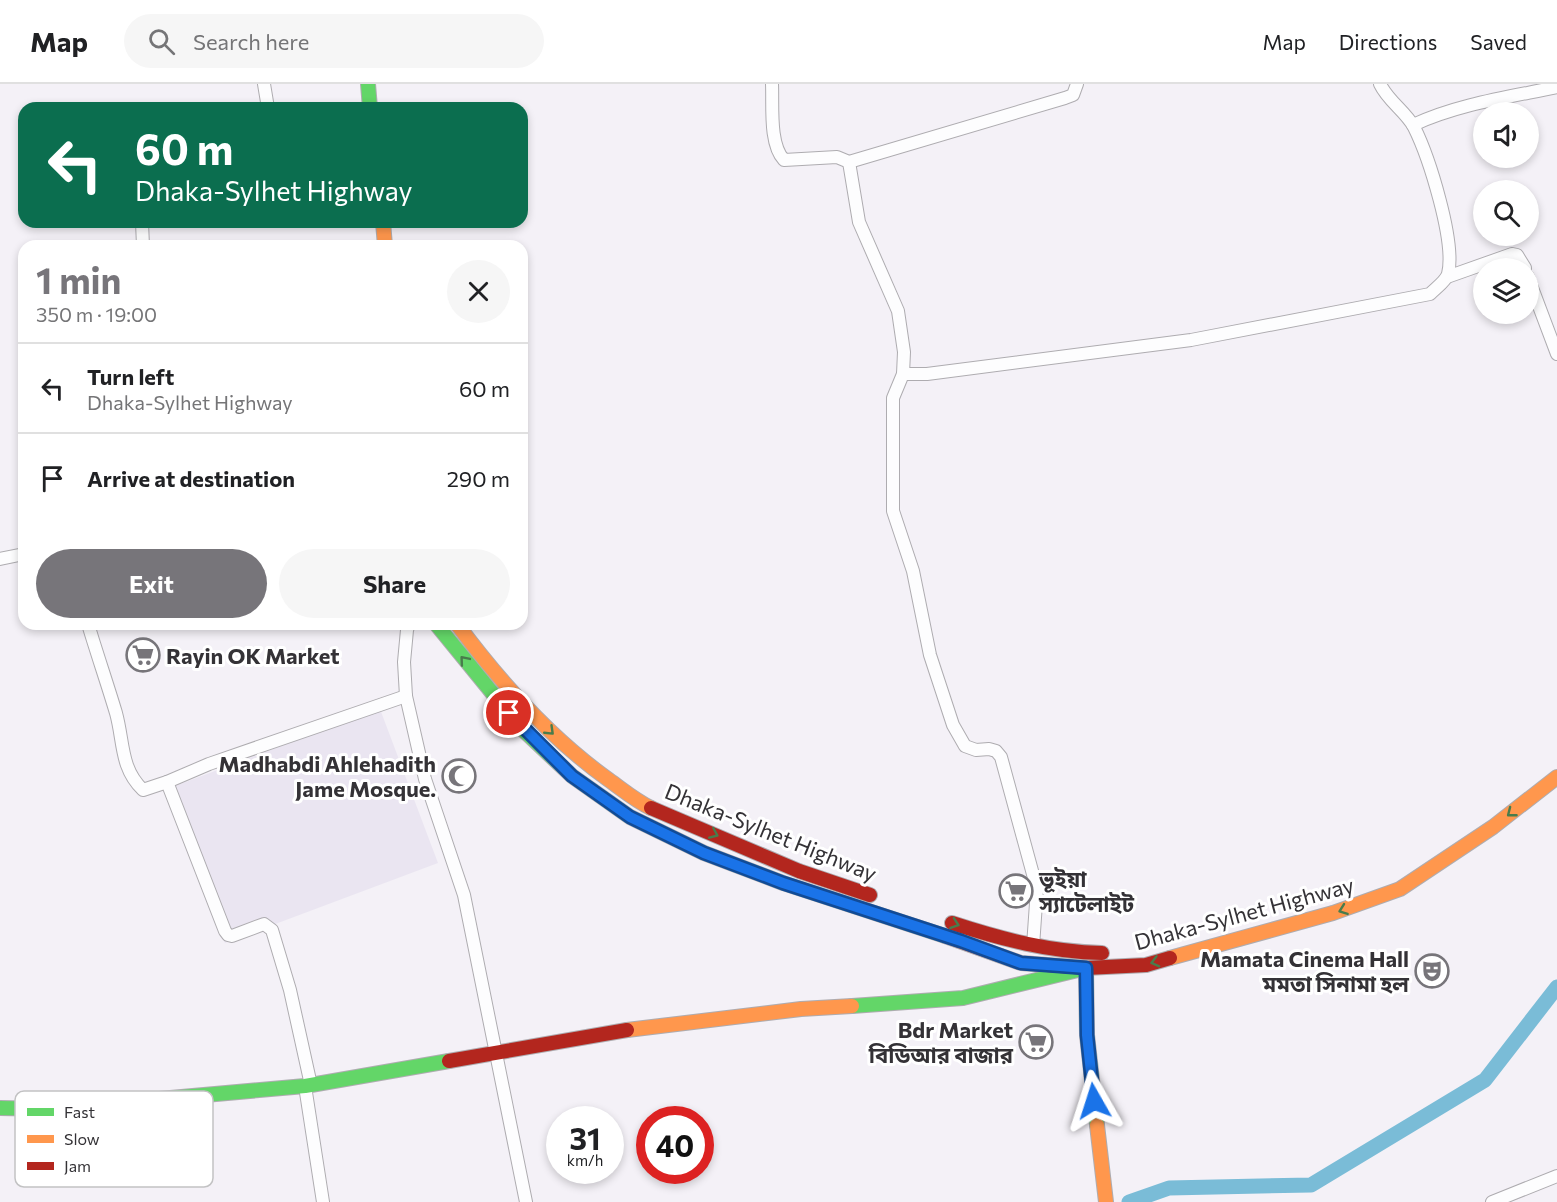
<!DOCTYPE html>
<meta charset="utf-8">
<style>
body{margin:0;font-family:Commissioner,"Noto Sans Bengali",sans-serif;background:#f6f6f6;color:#202124;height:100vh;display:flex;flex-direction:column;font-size:22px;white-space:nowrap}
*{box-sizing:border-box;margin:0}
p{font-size:20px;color:#757577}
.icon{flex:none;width:33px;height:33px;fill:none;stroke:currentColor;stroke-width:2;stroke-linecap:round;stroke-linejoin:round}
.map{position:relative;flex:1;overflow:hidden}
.details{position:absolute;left:18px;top:156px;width:510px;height:390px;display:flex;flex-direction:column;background:#fff;border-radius:18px;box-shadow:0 3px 9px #0003}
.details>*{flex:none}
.guide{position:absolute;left:18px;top:18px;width:510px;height:126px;border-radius:18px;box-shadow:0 3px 9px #0003;background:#0b6e4f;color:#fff;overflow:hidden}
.controls{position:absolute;left:1473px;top:18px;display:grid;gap:12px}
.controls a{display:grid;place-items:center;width:66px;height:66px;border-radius:50%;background:#fff;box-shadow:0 3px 9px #0003;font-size:30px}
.speed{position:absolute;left:546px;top:1022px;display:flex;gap:12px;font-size:30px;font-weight:700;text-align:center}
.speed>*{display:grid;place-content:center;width:78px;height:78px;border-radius:50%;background:#fff;box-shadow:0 3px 9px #0003;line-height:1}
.speed small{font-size:15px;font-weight:400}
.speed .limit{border:9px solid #d22;background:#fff;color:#111}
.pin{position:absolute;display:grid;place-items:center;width:51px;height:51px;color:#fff;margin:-26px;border:3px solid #fff;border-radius:50%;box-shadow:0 2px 6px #0007}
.me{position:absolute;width:66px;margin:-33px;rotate:354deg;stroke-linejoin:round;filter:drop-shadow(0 0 4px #0008)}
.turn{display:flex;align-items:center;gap:21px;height:126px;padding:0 18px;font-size:27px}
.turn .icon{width:78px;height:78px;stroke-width:2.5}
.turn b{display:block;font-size:42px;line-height:51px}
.round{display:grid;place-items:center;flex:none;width:63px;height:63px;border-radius:32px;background:#f6f6f6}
.overview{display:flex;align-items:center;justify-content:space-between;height:102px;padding:0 18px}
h1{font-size:36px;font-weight:700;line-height:45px;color:#77757a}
.primary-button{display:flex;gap:12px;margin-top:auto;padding:12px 18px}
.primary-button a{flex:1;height:69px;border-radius:36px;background:#77757a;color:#fff;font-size:24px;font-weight:700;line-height:69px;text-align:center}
.primary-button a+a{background:#f6f6f6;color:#202124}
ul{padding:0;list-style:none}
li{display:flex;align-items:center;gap:18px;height:90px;padding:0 18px;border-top:2px solid #e0e0e0}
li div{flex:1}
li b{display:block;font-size:22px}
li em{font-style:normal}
header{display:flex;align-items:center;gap:36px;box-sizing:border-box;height:84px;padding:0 30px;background:#fff;border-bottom:2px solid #e0e0e0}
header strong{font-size:28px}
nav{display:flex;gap:33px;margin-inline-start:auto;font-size:21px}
.search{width:420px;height:54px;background:#f6f6f6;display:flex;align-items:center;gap:15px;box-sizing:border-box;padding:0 21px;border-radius:33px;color:#757577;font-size:22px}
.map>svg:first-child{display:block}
</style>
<header>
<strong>Map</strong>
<div class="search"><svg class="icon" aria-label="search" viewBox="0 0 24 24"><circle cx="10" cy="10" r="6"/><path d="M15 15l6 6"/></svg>Search here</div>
<nav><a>Map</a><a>Directions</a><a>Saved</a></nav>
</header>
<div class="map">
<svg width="1557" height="1118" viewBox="0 0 1557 1118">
<rect width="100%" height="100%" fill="#f4f1f7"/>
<!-- built -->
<polygon fill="#eae5f1" points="380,625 438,779 225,859 167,705"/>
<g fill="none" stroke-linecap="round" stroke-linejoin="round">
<!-- canal -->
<polyline stroke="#7abcd7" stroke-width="15" points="1129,1118 1169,1104 1311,1101 1485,996 1557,903"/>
<defs>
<g id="street">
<polyline points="264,0 268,24"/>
<path d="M772 0C773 22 769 60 784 76L837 73 849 78 1065 14 1073 11 1077 0"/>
<path d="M1413 41C1458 20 1509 13 1557 3"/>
<polyline points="849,78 859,138 898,227 904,268 903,290"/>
<polyline points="142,138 143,162"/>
<polyline points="1447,193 1512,170 1517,171 1525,184"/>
<polyline points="1528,193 1557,270"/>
<polyline points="0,475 24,470"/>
<path d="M88 540C97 570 107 599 116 629 124 658 120 684 143 706L167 698 209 680 406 612"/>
<polyline points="409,540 407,546 404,578 406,612 425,695 464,811 526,1118"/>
<polyline points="167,698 225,847 228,851 232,852 264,840 272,846 290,906 311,1001"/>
<path d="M1033 862 1037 805 1001 673 996 667 989 665 976 666 965 662 953 641 930 571 913 487 893 427V314L903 290H927L1191 256 1430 210C1436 204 1446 197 1448 190 1456 158 1429 73 1414 43 1405 27 1388 17 1380 0"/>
<polyline points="305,1002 323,1118"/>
<polyline points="1492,1118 1557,1092"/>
</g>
<g id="fast">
<polyline points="368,0 370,24"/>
<polyline points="436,540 521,644 572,692 630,733 704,769 783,799 945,852"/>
<polyline points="852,922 963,914 1086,884 1087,951 1097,1041"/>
<polyline points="0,1024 48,1025 305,1002 449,977"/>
</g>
<g id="slow">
<polyline points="383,138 385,162"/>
<path d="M457 540C500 598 550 654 609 696 623 706 636 717 651 724"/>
<polyline points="1170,874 1333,829 1400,805 1493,743 1557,693"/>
<polyline points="627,946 801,925 852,922"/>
<polyline points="1097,1041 1106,1118"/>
</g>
<g id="jam">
<polyline points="651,724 799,787 870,811"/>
<path d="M952 839C1001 855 1050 868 1102 869"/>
<polyline points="945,852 1021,879 1086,884 1146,881 1170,874"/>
<polyline points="449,977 627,946"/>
</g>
</defs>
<!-- street casing -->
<use href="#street" stroke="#aeacb0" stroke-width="14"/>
<!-- fast casing -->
<use href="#fast" stroke="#aeacb0" stroke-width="16"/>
<!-- slow casing -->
<use href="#slow" stroke="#aeacb0" stroke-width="16"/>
<!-- jam casing -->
<use href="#jam" stroke="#aeacb0" stroke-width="16"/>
<!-- street -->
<use href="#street" stroke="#fdfdfe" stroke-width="12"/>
<!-- fast -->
<use href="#fast" stroke="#63d668" stroke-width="14"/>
<!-- slow -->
<use href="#slow" stroke="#ff974d" stroke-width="14"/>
<!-- jam -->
<use href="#jam" stroke="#b3261e" stroke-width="14"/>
</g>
<!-- one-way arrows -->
<defs><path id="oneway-chevron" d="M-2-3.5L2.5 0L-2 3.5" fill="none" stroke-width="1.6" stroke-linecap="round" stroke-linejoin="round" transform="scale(1.5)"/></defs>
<g stroke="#497c4c">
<use href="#oneway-chevron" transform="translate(464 576) rotate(-130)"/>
<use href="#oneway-chevron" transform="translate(550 647) rotate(44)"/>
<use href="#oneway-chevron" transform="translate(1511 729) rotate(142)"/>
<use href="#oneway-chevron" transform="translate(714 750) rotate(23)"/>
<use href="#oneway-chevron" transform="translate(1343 826) rotate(160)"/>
<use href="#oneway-chevron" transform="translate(955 840) rotate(19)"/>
<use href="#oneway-chevron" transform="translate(1155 878) rotate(165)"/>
</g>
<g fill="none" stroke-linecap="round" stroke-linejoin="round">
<defs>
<polyline id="route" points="509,629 572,692 630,733 704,769 783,799 961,857 1021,879 1086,884 1087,951 1094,1017"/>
</defs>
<!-- route casing -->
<use href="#route" stroke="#114b97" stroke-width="15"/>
<!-- route -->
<use href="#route" stroke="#1a73e8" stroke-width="10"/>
</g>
<!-- icons -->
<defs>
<symbol id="supermarket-ring" viewBox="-11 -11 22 22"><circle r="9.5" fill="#fff" stroke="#77757a" stroke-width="1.5"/><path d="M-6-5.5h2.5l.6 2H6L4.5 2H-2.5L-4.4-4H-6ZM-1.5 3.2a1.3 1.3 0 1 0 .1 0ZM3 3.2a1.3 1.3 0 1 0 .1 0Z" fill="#77757a"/></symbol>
<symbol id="mosque-ring" viewBox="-11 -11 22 22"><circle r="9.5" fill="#fff" stroke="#77757a" stroke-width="1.5"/><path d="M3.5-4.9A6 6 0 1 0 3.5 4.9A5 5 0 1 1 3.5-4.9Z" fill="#77757a"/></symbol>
<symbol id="theatre-ring" viewBox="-11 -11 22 22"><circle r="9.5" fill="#fff" stroke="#77757a" stroke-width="1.5"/><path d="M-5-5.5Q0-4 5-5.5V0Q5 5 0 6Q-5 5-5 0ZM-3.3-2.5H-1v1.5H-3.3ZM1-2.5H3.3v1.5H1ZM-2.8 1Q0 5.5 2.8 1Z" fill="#77757a"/></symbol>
</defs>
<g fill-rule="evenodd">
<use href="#supermarket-ring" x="124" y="552" width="38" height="38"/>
<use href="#mosque-ring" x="440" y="673" width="38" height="38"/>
<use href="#supermarket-ring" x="997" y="788" width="38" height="38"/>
<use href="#theatre-ring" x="1413" y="868" width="38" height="38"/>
<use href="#supermarket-ring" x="1017" y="939" width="38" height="38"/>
</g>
<g text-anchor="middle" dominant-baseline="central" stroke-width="6" stroke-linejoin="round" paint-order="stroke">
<!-- poi labels -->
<g font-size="22" font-weight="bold" fill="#343236" stroke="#fff" text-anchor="end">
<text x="166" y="571" text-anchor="start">Rayin OK Market</text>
<text x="436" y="679">Madhabdi Ahlehadith<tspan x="436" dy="25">Jame Mosque.</tspan></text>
<text x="1039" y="794" text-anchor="start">ভূইয়া<tspan x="1039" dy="25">স্যাটেলাইট</tspan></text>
<text x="1409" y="874">Mamata Cinema Hall<tspan x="1409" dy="25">মমতা সিনামা হল</tspan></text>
<text x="1013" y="945">Bdr Market<tspan x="1013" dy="25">বিডিআর বাজার</tspan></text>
</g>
<!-- street labels -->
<g font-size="22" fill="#343236" stroke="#fff">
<text transform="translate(771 748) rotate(22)">Dhaka-Sylhet Highway</text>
<text transform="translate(1244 829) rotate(-15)">Dhaka-Sylhet Highway</text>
</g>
</g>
<!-- legend -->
<rect x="15" y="1007" width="198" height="96" rx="9" fill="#fff" stroke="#c2c2c3" stroke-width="1.5"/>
<rect x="27" y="1024" width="27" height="8" fill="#63d668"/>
<rect x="27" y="1051" width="27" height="8" fill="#ff974d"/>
<rect x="27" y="1078" width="27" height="8" fill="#b3261e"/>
<g font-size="16" fill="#343236">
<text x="64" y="1034">Fast</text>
<text x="64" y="1061">Slow</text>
<text x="64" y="1088">Jam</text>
</g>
</svg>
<div class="controls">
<a><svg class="icon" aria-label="sound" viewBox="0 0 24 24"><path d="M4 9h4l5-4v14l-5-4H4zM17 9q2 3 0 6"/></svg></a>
<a><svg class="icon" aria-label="search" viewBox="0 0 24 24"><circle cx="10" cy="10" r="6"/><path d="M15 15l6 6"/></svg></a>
<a><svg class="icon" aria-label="layers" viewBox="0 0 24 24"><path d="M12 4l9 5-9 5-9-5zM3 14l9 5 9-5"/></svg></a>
</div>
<div class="speed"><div>31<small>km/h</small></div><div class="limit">40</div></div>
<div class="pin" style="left:509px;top:629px;background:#d93025"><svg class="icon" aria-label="arrive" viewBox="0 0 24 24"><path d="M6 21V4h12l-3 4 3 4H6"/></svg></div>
<svg class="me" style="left:1094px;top:1017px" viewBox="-20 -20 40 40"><path d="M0-17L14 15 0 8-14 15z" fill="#1a73e8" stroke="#fff" stroke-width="4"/></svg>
<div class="guide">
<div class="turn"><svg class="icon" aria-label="left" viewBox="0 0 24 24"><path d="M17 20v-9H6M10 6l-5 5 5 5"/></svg><div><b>60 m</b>Dhaka-Sylhet Highway</div></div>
</div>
<section class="details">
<div class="overview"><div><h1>1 min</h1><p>350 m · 19:00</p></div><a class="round"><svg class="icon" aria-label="close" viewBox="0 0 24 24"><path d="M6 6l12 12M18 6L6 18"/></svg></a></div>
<ul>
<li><svg class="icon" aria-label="left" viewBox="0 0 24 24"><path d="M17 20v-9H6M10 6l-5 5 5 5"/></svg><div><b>Turn left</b><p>Dhaka-Sylhet Highway</p></div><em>60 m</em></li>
<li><svg class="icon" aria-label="arrive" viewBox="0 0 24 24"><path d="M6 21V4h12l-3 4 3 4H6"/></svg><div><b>Arrive at destination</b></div><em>290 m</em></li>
</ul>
<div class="primary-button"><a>Exit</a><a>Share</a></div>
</section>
</div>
